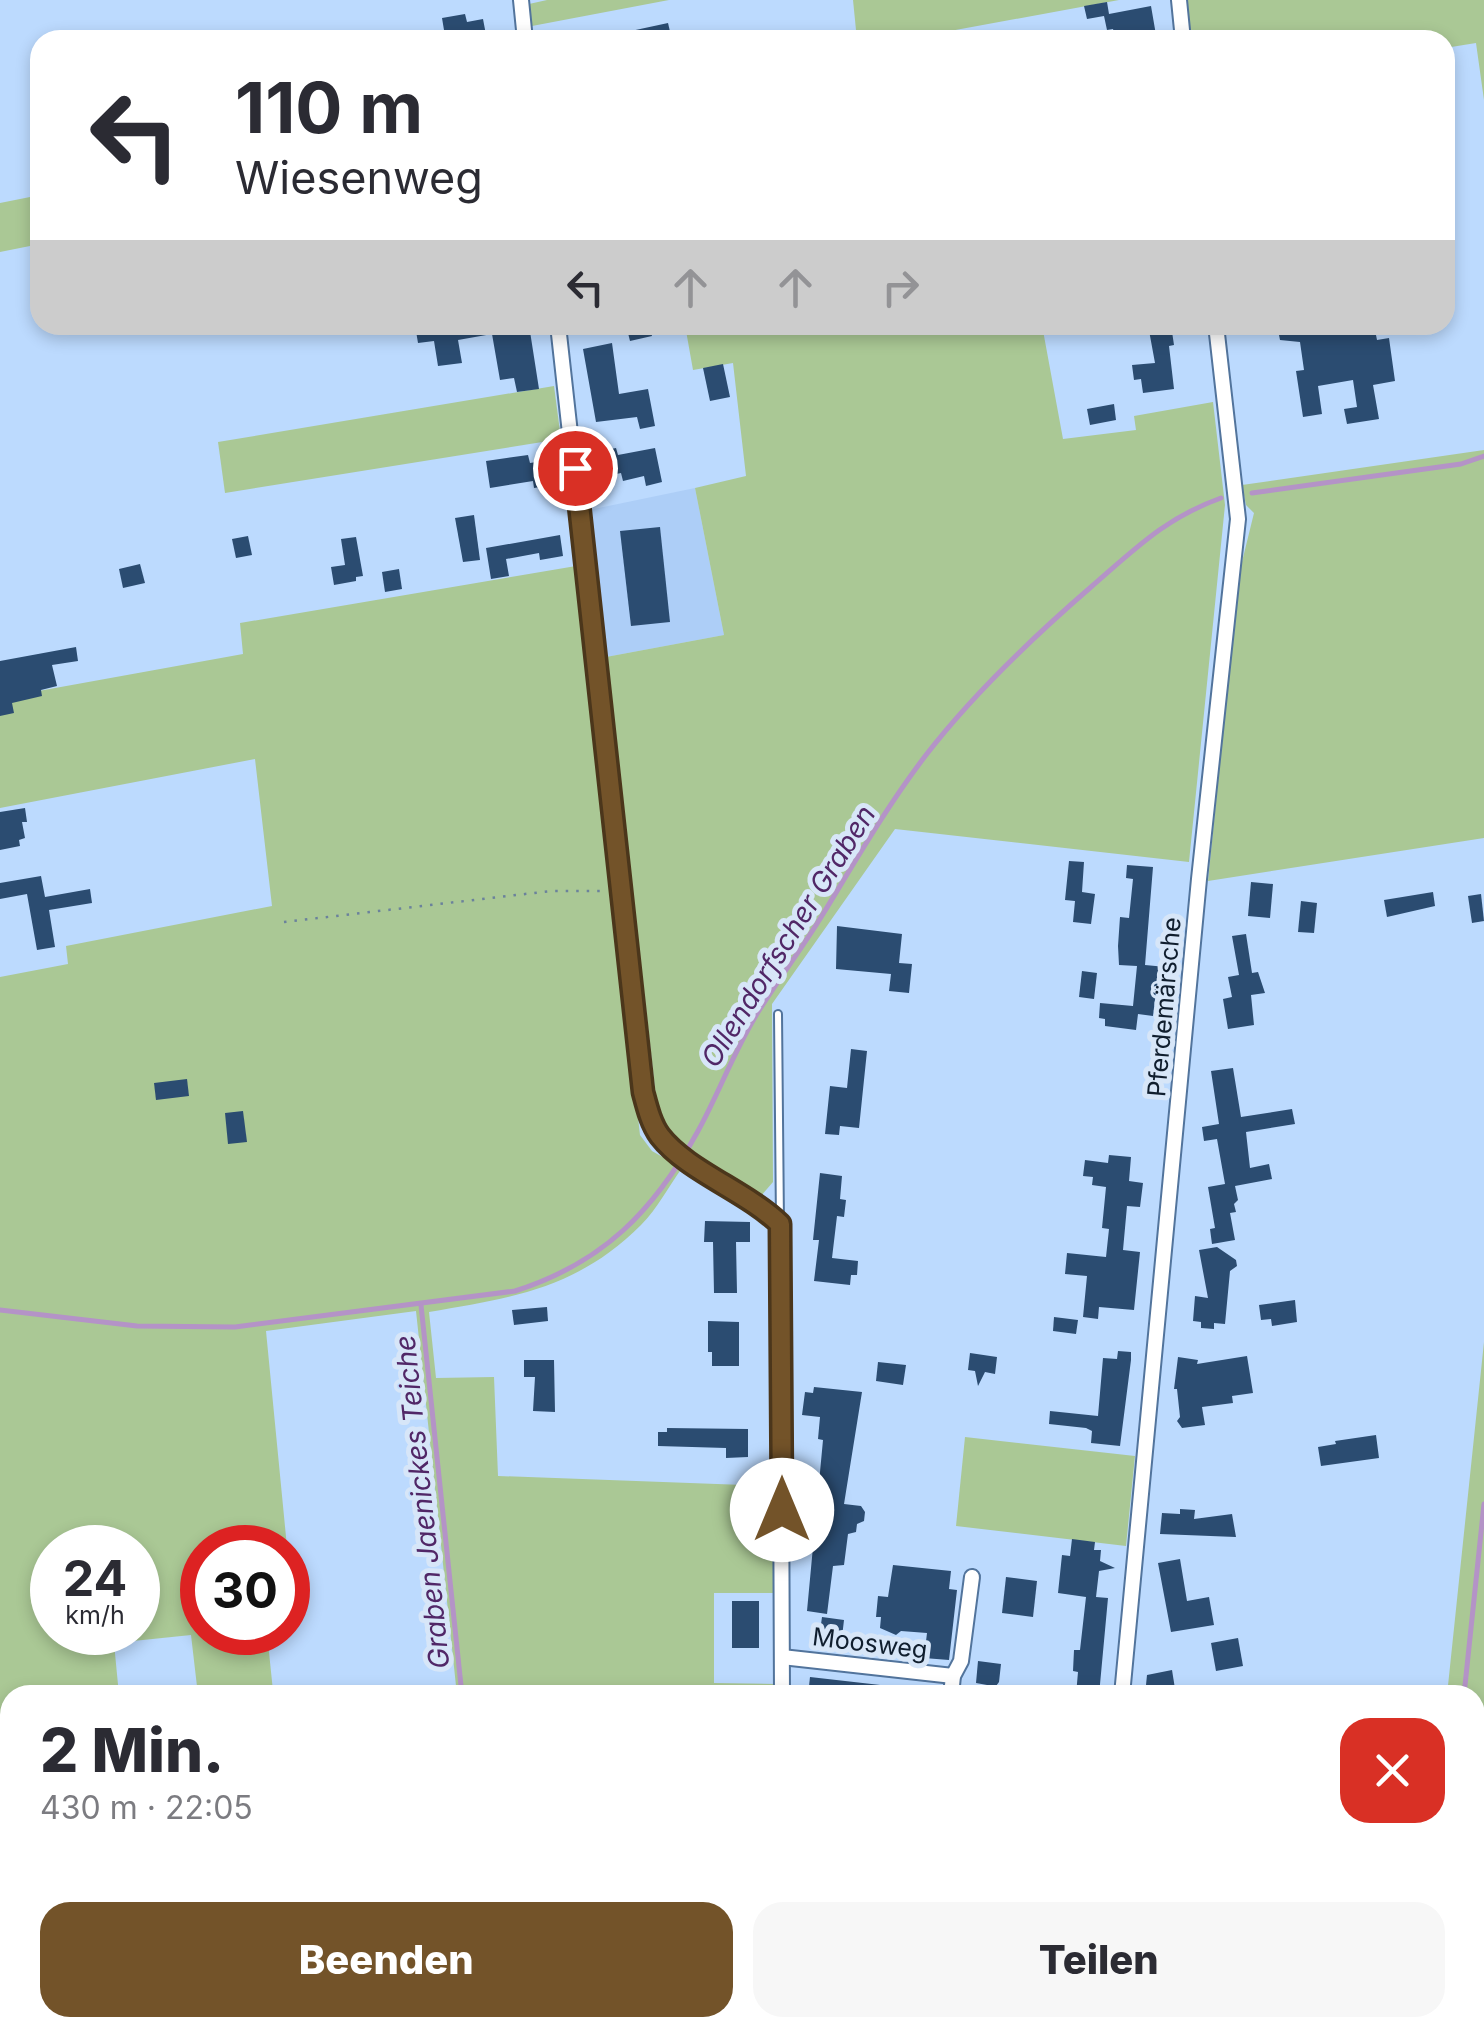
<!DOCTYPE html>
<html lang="de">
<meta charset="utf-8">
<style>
body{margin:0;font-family:Inter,sans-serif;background:#f7f7f7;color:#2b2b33;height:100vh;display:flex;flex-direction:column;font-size:38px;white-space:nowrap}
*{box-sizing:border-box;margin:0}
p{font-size:32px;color:#7c7c81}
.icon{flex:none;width:55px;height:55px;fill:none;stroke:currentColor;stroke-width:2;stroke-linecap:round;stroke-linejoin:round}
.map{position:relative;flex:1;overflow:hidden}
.sheet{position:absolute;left:0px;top:1685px;width:1485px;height:352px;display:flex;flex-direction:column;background:#fff;border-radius:30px 30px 0 0;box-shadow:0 5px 15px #0003}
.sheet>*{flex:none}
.hud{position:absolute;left:30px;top:30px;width:1425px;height:305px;border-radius:30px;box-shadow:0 5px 15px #0003;background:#fff;color:#2b2b33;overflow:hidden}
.speed{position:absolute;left:30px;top:1525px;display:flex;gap:20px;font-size:50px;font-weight:700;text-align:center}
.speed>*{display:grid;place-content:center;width:130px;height:130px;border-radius:50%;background:#fff;box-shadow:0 5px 15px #0003;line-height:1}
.speed small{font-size:25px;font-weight:400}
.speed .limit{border:15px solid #d22;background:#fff;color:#111}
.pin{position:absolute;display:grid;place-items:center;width:85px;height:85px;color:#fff;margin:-42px;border:5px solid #fff;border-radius:50%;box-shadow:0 2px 10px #0007}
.me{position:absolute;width:110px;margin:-55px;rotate:0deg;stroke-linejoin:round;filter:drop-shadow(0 0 8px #0008)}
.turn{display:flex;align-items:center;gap:35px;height:210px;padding:0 40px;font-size:45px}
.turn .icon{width:130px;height:130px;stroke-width:2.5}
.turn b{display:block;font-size:70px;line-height:85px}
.lanes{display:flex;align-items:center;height:95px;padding:0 40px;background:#0003;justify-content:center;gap:50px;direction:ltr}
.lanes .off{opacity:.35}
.round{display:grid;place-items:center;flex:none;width:105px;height:105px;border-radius:30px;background:#f7f7f7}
.head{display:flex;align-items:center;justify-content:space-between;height:170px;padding:0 40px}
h1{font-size:60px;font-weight:800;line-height:75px}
.primary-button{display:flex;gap:20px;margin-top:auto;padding:20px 40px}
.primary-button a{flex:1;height:115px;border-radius:30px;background:#735329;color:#fff;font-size:40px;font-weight:800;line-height:115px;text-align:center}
.primary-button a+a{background:#f7f7f7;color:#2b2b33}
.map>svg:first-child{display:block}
</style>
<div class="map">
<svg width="1484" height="2037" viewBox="0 0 1484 2037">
<rect width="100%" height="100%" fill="#bcdafe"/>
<!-- built -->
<polygon fill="#adcef7" points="695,488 724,635 606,657 589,510"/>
<!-- green -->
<g fill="#aac895" fill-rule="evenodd">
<polygon points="547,0 669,0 532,26 529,4"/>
<polygon points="853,0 1119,0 901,40 857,40"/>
<polygon points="1187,0 1484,0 1484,100 1476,43 1445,48 1445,40 1191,40"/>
<polygon points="40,195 40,244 0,252 0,203"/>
<polygon points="685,325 1042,325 1063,439 1136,430 1134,416 1213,402 1225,505 1189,862 895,829 772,1004 773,1182 761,1196 754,1195 666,1131 656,1097 606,657 724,635 695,488 746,476 733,363 693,370"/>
<polygon points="554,386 561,439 225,493 218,442"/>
<polygon points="1484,450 1484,838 1208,881 1239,574 1254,513 1246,505 1242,485"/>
<path d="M576 566 640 1135 652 1151 682 1168C669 1186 657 1209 641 1225 578 1288 513 1298 429 1312L436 1378 494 1377 498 1476 774 1486V1593H714V1683L775 1684V1695H457L416 1311 266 1331 287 1547 202 1548V1632L267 1633 273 1691 270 1695H198L191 1635 114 1643 119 1695H10V1737L0 1738V977L68 964 66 946 272 906 255 759 0 808V698L243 654 240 623ZM52 1548H138V1632H52Z"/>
<polygon points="1484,1342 1484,1861 1475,1862 1475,1695 1447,1695"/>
<polygon points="965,1437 1135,1456 1126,1546 956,1526"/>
<polygon points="1475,2003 1484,2003 1484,2037 1418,2037 1417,2028 1475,2028"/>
</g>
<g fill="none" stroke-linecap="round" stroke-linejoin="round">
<!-- stream -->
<g stroke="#b493c7" stroke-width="5">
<polyline points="1252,493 1461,464 1484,456"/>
<polyline points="421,1305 462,1695"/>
<path d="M0 1310 137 1326 235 1327 515 1291C603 1263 654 1211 698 1131 720 1091 735 1048 760 1009 780 977 803 947 823 914 856 860 887 806 926 755 974 693 1032 638 1091 587 1135 549 1165 518 1221 498"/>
<polyline points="1464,1695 1484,1504"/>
<polyline points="1475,2012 1484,2011"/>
<polyline points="1434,2028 1444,2037"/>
<polyline points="1427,2037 1428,2028"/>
</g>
</g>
<!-- building -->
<g fill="#2b4c71">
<polygon points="1107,2 1109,14 1151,6 1156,35 1116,40 1113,29 1107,30 1104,16 1087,19 1084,6"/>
<polygon points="465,14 467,22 483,19 487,40 455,40 454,35 445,36 442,18"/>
<polygon points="668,23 672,40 618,40 617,34"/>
<polygon points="415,325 529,325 539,389 517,392 514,378 500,380 492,334 458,340 462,363 438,366 434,341 418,343"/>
<polygon points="626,325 649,325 652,336 630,341"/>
<polygon points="1148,325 1171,325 1174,345 1169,346 1174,389 1143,393 1141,379 1134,380 1132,365 1155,363"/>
<polygon points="1277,325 1374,325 1377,340 1389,338 1395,381 1373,385 1379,419 1347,424 1344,409 1357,407 1353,380 1318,386 1322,414 1303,417 1296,371 1304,370 1300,342 1280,340"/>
<polygon points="612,343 619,394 648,389 655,426 640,429 637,417 596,422 583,349"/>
<polygon points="723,364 730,397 710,401 703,368"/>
<polygon points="1114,404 1116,420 1090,425 1087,409"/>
<polygon points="616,448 618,455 655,448 662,482 646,486 644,476 623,481 621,473 602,477 597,452"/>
<polygon points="528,455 530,463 549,460 553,485 534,488 533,481 490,488 486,461"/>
<polygon points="474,515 480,560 463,562 455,518"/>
<polygon points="660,527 670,622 631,626 620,531"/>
<polygon points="560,535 563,556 540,560 539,553 506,559 509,576 491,579 486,548"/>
<polygon points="248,536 252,555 236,558 232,539"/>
<polygon points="356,537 363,576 356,577 356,581 334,585 331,567 345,565 341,539"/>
<polygon points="140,564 145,583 123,588 119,569"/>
<polygon points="399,569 402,589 385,592 382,572"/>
<polygon points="76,647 78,661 52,665 57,686 41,690 42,696 12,703 14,713 0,716 0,661"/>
<polygon points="25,808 27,822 22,822 25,838 19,840 20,846 0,850 0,812"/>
<polygon points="1069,861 1084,862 1082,892 1095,894 1091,924 1073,922 1075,901 1065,900"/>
<polygon points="1127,865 1153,867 1145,965 1166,967 1164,992 1156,991 1153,1016 1138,1014 1136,1030 1105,1026 1105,1019 1099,1018 1100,1003 1133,1006 1137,966 1119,965 1118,946 1120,917 1129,918 1133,879 1126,878"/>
<polygon points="41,876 45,897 90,889 92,903 49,910 55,947 37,950 27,894 0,899 0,883"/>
<polygon points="1251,882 1273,884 1270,918 1248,916"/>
<polygon points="1433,892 1435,906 1387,917 1384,900"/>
<polygon points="1481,894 1484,921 1472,923 1468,896"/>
<polygon points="1301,901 1317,903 1314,933 1298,932"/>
<polygon points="837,926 902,934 899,963 912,964 909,993 889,991 891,974 836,969"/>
<polygon points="1246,934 1252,973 1258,972 1265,993 1251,995 1254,1025 1228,1029 1223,999 1232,997 1228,977 1239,975 1232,936"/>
<polygon points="1082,971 1097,973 1094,999 1079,997"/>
<polygon points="851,1049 867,1051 859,1128 840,1126 839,1135 825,1134 830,1086 847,1088"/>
<polygon points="1233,1068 1241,1117 1292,1109 1295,1124 1246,1132 1250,1168 1269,1164 1272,1179 1235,1186 1238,1200 1234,1204 1236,1212 1230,1213 1235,1240 1212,1244 1210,1229 1215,1228 1208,1187 1225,1184 1217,1139 1204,1141 1202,1127 1219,1124 1211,1071"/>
<polygon points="187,1079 189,1096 156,1100 154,1083"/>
<polygon points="243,1111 247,1142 228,1144 225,1113"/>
<polygon points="1109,1155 1131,1157 1129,1181 1143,1183 1140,1207 1127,1206 1123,1250 1140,1252 1134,1310 1099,1307 1098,1319 1083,1317 1087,1276 1065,1274 1067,1253 1106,1257 1109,1229 1102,1228 1106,1187 1092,1185 1093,1177 1083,1176 1085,1160 1108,1163"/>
<polygon points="820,1173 842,1176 840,1199 846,1200 844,1217 837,1216 832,1258 858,1261 857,1275 851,1275 850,1285 814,1281 819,1240 813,1240"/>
<polygon points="705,1221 750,1222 750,1242 736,1242 737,1293 714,1293 713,1242 704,1242"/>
<polygon points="1217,1247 1236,1260 1237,1266 1230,1271 1225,1324 1214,1323 1214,1329 1201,1328 1201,1322 1193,1321 1195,1296 1208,1298 1199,1250"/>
<polygon points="1295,1300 1297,1322 1272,1326 1271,1319 1261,1320 1259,1305"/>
<polygon points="547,1307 548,1321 514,1325 512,1310"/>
<polygon points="1054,1317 1078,1320 1076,1334 1053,1331"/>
<polygon points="708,1321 739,1322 739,1366 712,1366 712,1352 708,1352"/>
<polygon points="1118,1351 1131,1352 1131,1360 1120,1446 1091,1443 1092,1431 1086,1428 1049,1424 1050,1411 1098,1416 1103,1358 1117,1359"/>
<polygon points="970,1353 997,1357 995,1374 985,1372 978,1386 975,1371 968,1370"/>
<polygon points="1247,1356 1253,1393 1232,1396 1233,1403 1202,1407 1205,1425 1182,1428 1177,1421 1180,1417 1177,1389 1174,1389 1178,1357 1198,1360 1197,1364"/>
<polygon points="524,1360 554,1360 555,1412 533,1411 535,1377 524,1377"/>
<polygon points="878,1362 906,1365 903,1385 876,1381"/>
<polygon points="814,1387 862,1392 844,1504 861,1506 865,1512 864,1521 857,1524 856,1532 848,1534 844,1565 833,1566 827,1614 807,1611 823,1440 818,1439 820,1417 802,1415 805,1392 813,1393"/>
<polygon points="667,1428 748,1429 748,1457 726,1458 726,1448 658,1446 658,1432 667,1432"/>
<polygon points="1376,1435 1379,1458 1321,1466 1318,1447 1336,1444 1335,1441"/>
<polygon points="1180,1509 1195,1510 1194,1519 1232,1514 1236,1537 1160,1534 1162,1513 1180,1514"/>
<polygon points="1072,1539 1095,1542 1094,1550 1101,1550 1100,1561 1115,1568 1099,1571 1096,1597 1108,1598 1099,1695 1076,1695 1078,1672 1073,1671 1074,1650 1080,1650 1086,1597 1058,1593 1062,1555 1070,1556"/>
<polygon points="1180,1559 1187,1601 1209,1597 1214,1625 1171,1632 1158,1563"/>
<polygon points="893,1565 951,1571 949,1589 957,1590 949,1660 924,1658 927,1633 901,1631 896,1635 880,1628 881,1617 876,1617 878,1596 888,1597"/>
<polygon points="1006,1577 1037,1581 1033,1617 1002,1613"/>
<rect x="732" y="1601" width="27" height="47"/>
<polygon points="822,1617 844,1620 842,1637 834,1650 829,1640 819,1639"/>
<polygon points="1238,1638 1243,1666 1216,1671 1211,1643"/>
<polygon points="978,1661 1001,1664 999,1682 990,1694 987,1685 976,1683"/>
<polygon points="1172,1670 1176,1695 1145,1695 1147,1675"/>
<polygon points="810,1677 889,1686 888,1695 808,1695"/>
</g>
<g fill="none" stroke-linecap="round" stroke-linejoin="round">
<defs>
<g id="service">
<polyline points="778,1014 780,1223"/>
<polyline points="0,1889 10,1888"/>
</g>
<g id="minor">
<polyline points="521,0 525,40"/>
<polyline points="1179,0 1183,40"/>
<path d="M558 325 643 1092C647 1107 651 1124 660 1136 688 1173 745 1190 780 1224L782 1695"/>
<polyline points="782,1657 953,1676"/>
<polyline points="951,1695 953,1676 961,1661 972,1577"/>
<polyline points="1122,1695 1199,879 1238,519 1216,325"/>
<polyline points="1475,1995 1484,1994"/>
<polyline points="0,2024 10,2025"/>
<polyline points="282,2028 575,2037"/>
<polyline points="1092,2028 1093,2037"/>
<polyline points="156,2037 156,2028"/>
<polyline points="786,2037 786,2028"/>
<polyline points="1137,2037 1235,2028"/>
</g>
</defs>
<!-- service casing -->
<use href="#service" stroke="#52749c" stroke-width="10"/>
<!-- minor casing -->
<use href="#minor" stroke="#52749c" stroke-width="18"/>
<!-- path -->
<polyline stroke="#6b829c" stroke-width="2.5" stroke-dasharray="2.5 8" stroke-linecap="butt" points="284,922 551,891 606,891"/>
<!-- service -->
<use href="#service" stroke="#fff" stroke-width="6"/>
<!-- minor -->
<use href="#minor" stroke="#fff" stroke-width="14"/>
</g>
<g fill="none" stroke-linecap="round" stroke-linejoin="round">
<defs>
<path id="route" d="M575 468 643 1092C647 1107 651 1124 660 1136 687 1171 746 1191 780 1224L782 1510"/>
</defs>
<!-- route casing -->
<use href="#route" stroke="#4b361b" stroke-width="25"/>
<!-- route -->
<use href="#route" stroke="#735329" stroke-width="18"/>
</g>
<g text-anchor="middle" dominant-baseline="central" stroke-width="10" stroke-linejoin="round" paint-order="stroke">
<!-- street labels -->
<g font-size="25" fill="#101e2e" stroke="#d7e6f8">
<text transform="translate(1164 1007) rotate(-85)">Pferdemärsche</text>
<text transform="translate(870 1643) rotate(7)">Moosweg</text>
</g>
<!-- water labels -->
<g font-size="28" font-style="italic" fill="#512767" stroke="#d7e6f8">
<text transform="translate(788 936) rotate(-58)">Ollendorfscher Graben</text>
<text transform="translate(422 1502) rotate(-96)">Graben Jaenickes Teiche</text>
</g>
</g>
</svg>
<div class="speed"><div>24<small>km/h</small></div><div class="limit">30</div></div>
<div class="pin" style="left:575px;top:468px;background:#d93025"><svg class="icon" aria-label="arrive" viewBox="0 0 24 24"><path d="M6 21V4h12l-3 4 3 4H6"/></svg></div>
<svg class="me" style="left:782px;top:1510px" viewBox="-20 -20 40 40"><circle r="19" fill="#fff"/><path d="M0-13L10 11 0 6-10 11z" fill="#735329"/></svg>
<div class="hud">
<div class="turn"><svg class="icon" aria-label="left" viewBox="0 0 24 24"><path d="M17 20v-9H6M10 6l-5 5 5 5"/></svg><div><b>110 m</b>Wiesenweg</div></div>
<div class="lanes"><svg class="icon" aria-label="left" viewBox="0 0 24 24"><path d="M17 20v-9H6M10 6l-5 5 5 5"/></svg><svg class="icon off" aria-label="ahead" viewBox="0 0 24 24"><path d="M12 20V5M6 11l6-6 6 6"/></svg><svg class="icon off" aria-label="ahead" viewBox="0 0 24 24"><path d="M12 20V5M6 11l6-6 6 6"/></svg><svg class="icon off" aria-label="right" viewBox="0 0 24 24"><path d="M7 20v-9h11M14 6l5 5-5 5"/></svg></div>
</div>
<section class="sheet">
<div class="head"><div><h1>2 Min.</h1><p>430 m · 22:05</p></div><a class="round" style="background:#d93025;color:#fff"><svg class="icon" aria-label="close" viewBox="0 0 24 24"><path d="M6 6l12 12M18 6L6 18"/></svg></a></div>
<div class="primary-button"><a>Beenden</a><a>Teilen</a></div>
</section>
</div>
